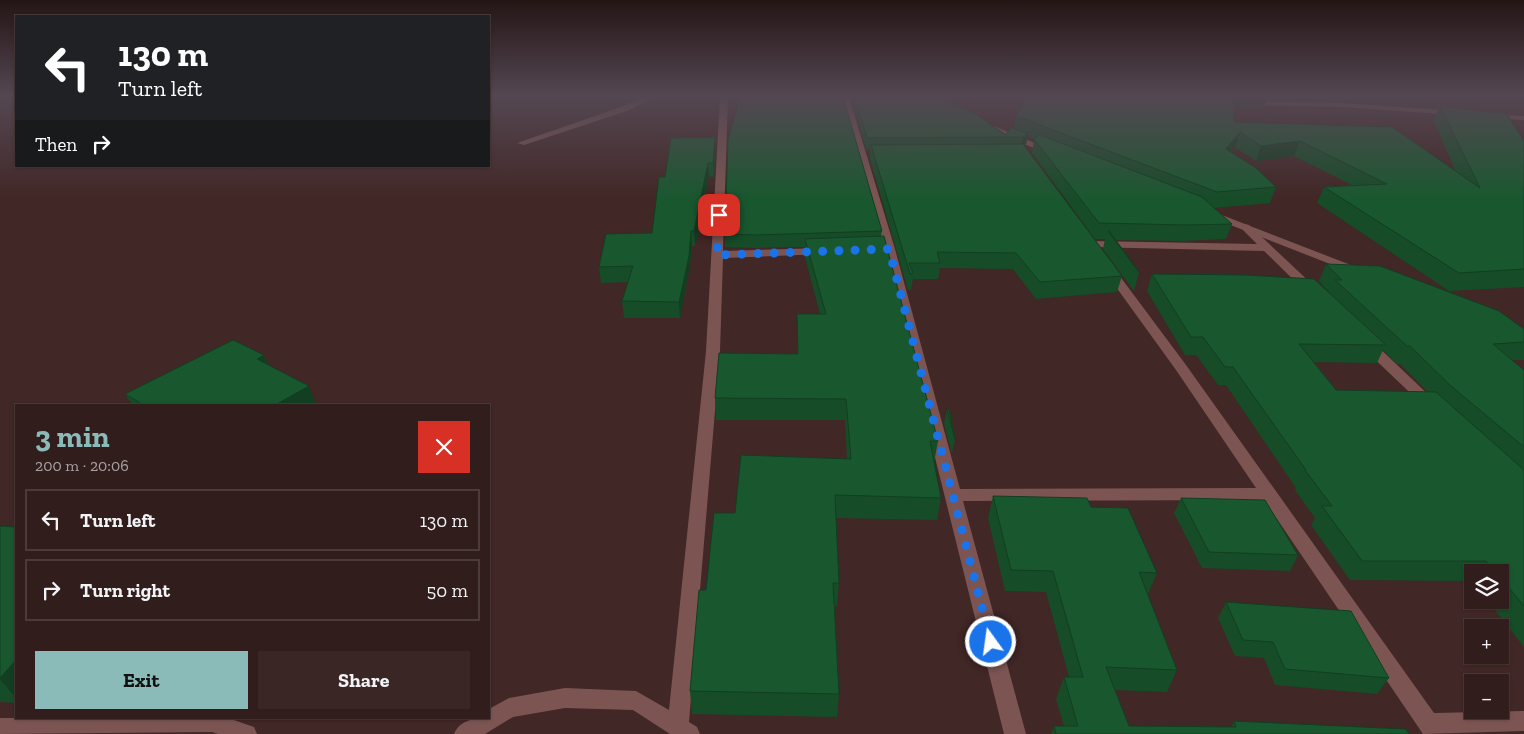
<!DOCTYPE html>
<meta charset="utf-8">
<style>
body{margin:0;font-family:"Zilla Slab",serif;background:#392625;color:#f1f3f6;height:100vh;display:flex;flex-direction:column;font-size:19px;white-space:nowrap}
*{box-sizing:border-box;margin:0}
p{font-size:16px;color:#a8a2a3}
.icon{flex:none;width:28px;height:28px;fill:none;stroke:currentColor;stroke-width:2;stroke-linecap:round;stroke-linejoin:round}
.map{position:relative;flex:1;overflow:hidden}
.drawer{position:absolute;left:15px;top:404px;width:475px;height:315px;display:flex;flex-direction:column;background:#311d1c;border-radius:0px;box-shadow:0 1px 4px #0004,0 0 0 1px #4c3b3b}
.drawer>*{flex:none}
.hud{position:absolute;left:15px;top:15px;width:475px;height:152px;border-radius:0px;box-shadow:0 1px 4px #0004,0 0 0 1px #4c3b3b;background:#202124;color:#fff;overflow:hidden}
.controls{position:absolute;left:1464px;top:564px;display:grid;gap:10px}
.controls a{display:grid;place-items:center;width:45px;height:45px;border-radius:0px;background:#311d1c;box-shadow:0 1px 4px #0004,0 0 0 1px #4c3b3b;font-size:25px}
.pin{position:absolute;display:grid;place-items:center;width:42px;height:42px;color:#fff;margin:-21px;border-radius:10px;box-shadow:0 2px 8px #0006}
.me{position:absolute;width:55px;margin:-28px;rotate:346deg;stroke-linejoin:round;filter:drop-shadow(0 0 4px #0008)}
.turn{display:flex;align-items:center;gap:18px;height:105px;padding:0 20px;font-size:22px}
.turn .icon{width:65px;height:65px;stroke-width:2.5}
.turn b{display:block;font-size:35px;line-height:42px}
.then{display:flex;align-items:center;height:48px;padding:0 20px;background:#0003;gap:10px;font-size:19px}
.round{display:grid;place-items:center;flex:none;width:52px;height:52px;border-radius:0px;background:#392625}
.headline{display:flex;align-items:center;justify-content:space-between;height:85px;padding:0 20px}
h1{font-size:30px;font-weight:800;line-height:38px;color:#8bbbb9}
.button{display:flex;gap:10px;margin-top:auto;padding:10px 20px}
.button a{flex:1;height:58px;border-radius:0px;background:#8bbbb9;color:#111;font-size:20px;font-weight:800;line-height:58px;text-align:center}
.button a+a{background:#392625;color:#f1f3f6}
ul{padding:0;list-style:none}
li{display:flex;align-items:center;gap:15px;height:62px;margin:0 10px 8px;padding:0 10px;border:2px solid #4c3b3b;border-radius:0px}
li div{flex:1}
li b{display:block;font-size:19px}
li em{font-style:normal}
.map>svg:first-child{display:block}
</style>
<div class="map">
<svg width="1524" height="734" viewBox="0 0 1524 734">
<rect width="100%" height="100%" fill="#412726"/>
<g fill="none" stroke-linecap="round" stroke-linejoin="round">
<!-- minor -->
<g fill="#7c5553" fill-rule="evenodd">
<polygon points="645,97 655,97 627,111 524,145 517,143 621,107"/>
<path d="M720 97H728L723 251 824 248 830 251 824 254 723 258 720 351 689 722 697 727 700 734H670L633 710 565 708 513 717 485 734H454C460 720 474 718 489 718V709L509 698 565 688 636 691 669 710 706 351Z"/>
<polygon points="841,97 849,97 895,249 960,489 1256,488 1176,370 1103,269 1105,267 1113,267 1186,365 1434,713 1524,711 1524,731 1423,734 1264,500 963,501 1026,734 1004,734 883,249"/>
<polygon points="1245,101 1342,103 1456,111 1460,113 1456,115 1342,107 1248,105 1245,105"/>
<polygon points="1487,114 1524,116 1524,120 1490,118 1486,116"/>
<polygon points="1245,224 1249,225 1315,287 1317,290 1315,293 1307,293 1264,251 1091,247 1085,244 1091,241 1257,244 1240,227"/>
<polygon points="1368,341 1373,342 1435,401 1437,404 1435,407 1425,407 1363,348 1361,345"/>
<polygon points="0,718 228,718 254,727 257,734 218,734 212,732 0,734"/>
</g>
<!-- tertiary -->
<g fill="#7c5553" fill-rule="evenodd">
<polygon points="983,124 989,124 1054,151 1050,154 1047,153 983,128"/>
<polygon points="1209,210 1361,269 1363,271 1357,274 1353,273 1205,215 1204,213 1205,211"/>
</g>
</g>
<!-- wall -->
<g fill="#164c28" fill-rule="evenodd">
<polygon points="737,97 843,97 882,231 881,236 938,441 934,463 941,498 937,520 836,518 839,583 837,606 834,606 839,694 837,717 692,714 690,691 706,590 735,513 847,459 845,420 716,420 715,398 797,354 797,314 820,314 805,257 805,247 755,248 725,247 725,234 738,103"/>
<polygon points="851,97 967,97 955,105 1006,135 1014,128 1016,116 1027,97 1355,97 1354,99 1330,101 1267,99 1264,106 1234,109 1234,122 1456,172 1433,120 1440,106 1524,141 1524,287 1449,291 1317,203 1324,187 1352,185 1294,156 1256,161 1235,147 1231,152 1276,187 1270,203 1214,208 1232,224 1226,239 1182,241 1116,240 1139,272 1134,291 1103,249 1105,239 1095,239 1032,153 1034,139 1035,139 1028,136 1026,144 1024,146 1122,276 1117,292 1036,299 1013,269 940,268 938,279 913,279 911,290 908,290 870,159 870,149 866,149"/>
<polygon points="715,150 714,177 709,176 695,246 692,246 689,271 680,318 624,318 622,301 628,282 601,283 599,267 652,233 665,177"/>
<path d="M1326 264 1524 329V360H1512L1524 370V647L1487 600H1500V572H1472V582V581L1350 580 1311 525 1315 518 1295 490 1296 488 1226 385H1218L1196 355H1185L1147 291 1152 274 1329 292 1319 281ZM1383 350 1397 364H1400L1428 392 1336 390 1314 362 1377 363Z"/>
<polygon points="264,355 268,365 316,405 132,405 125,394"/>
<polygon points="947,409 955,439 952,454 944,424"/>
<polygon points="993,496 1091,507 1157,573 1148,594 1147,594 1177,670 1167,692 1115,690 1129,726 1231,727 1234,721 1409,734 1051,734 1054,726 1064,726 1056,699 1064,677 1069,677 1046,592 1005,591 988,518"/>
<polygon points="1181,498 1298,555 1290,571 1202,568 1174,513"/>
<polygon points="0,526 16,527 16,703 0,702"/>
<polygon points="1226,602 1389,678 1377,694 1275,685 1264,658 1235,656 1218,618"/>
</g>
<!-- shaded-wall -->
<g fill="#123e21">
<polygon points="954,97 967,97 953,107"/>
<polygon points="1233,97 1267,97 1264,106 1229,109"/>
<polygon points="1331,97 1355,97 1354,99 1330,101"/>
<polygon points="1240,132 1235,147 1221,164 1226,149"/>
<polygon points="1028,134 1026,144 1021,148 1023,137"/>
<polygon points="715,137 715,150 714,177 713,163"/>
<polygon points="1300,141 1294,156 1256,161 1261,146"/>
<polygon points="708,163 709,176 695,246 694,231"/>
<polygon points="691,231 692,246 689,271 680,318 679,302"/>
<polygon points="264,355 273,376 257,359"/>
<polygon points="309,386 316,405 275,405"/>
<polygon points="16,660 16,698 0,679 0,678"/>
</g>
<!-- building -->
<g fill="#19582f" stroke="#123e21">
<polygon points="738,97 843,97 882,231 755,235 725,234 728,139 739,101"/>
<polygon points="855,97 934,97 974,113 1006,135 1011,127 1028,134 1023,137 867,138"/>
<polygon points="1027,97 1233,97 1234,122 1392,127 1480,188 1440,106 1507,114 1524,141 1524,269 1459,273 1324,187 1387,184 1300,141 1261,146 1240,132 1226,149 1256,168 1276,187 1217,192 1016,116"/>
<polygon points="1040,135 1202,197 1232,224 1187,225 1099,223 1034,139"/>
<polygon points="715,137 713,163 708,163 694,231 691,231 689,256 679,302 622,301 633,266 599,267 606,234 652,233 659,177 665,177 671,138"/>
<polygon points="1023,144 1122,276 1040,282 1016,253 937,252 940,263 909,263 913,273 910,274 871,145"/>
<polygon points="1108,231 1109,231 1139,272"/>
<polygon points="884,236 938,441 930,441 941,498 835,495 839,583 833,583 839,694 690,691 699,590 706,590 714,513 735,513 741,455 851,459 846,399 715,398 719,353 798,354 797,314 826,314 805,239"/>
<polygon points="1326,264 1380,266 1499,311 1524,329 1524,342 1493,344 1524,370 1524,447 1451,386 1410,346 1407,346 1335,280 1342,280"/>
<polygon points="1152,274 1246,275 1314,279 1386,345 1299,344 1336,390 1436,392 1524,470 1524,606 1500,577 1500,572 1496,572 1486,561 1362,561 1322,506 1332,506 1305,470 1306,470 1233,367 1225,367 1203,337 1191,337"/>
<polygon points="233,340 264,355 257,359 309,386 275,405 144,405 125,394"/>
<polygon points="947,409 949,409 955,439"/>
<polygon points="993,496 1087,498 1091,507 1128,508 1157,573 1139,572 1177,670 1106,667 1129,726 1236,727 1234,721 1406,729 1409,734 1056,734 1054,726 1078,726 1064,677 1083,677 1053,571 1011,570"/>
<polygon points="1181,498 1265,500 1298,555 1209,552"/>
<polygon points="0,526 16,527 16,660 0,678"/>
<polygon points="1226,602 1351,611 1389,678 1285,669 1273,642 1243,640"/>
</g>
<!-- sky -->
<linearGradient id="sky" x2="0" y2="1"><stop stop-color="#241515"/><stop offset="0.48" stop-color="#544752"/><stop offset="1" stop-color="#544752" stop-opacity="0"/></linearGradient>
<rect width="1524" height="200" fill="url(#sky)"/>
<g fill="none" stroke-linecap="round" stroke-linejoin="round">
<!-- route -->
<polyline stroke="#1a73e8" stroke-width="9" stroke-dasharray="0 16.2" points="719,215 717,255 889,249 991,642"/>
</g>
</svg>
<div class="controls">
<a><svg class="icon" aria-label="layers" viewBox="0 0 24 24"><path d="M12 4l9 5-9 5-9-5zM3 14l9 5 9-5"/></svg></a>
<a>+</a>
<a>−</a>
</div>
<div class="pin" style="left:719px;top:215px;background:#d93025"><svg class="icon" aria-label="arrive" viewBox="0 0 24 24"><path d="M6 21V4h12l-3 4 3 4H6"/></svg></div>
<svg class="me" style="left:991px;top:642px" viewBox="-20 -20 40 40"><circle r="17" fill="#1a73e8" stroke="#fff" stroke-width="3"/><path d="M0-11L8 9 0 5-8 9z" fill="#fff"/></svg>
<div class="hud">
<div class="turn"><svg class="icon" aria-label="left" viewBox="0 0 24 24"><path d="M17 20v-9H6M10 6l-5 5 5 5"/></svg><div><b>130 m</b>Turn left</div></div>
<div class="then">Then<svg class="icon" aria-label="right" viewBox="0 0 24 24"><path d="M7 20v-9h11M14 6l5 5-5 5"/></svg></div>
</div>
<section class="drawer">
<div class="headline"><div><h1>3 min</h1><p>200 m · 20:06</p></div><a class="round" style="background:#d93025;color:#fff"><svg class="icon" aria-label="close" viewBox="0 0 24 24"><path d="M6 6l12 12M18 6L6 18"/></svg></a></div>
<ul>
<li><svg class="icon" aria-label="left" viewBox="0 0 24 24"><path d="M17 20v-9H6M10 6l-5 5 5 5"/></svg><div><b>Turn left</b></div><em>130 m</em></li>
<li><svg class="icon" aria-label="right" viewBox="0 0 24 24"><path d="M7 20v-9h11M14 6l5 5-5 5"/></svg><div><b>Turn right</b></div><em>50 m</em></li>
</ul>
<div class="button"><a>Exit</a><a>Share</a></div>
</section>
</div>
